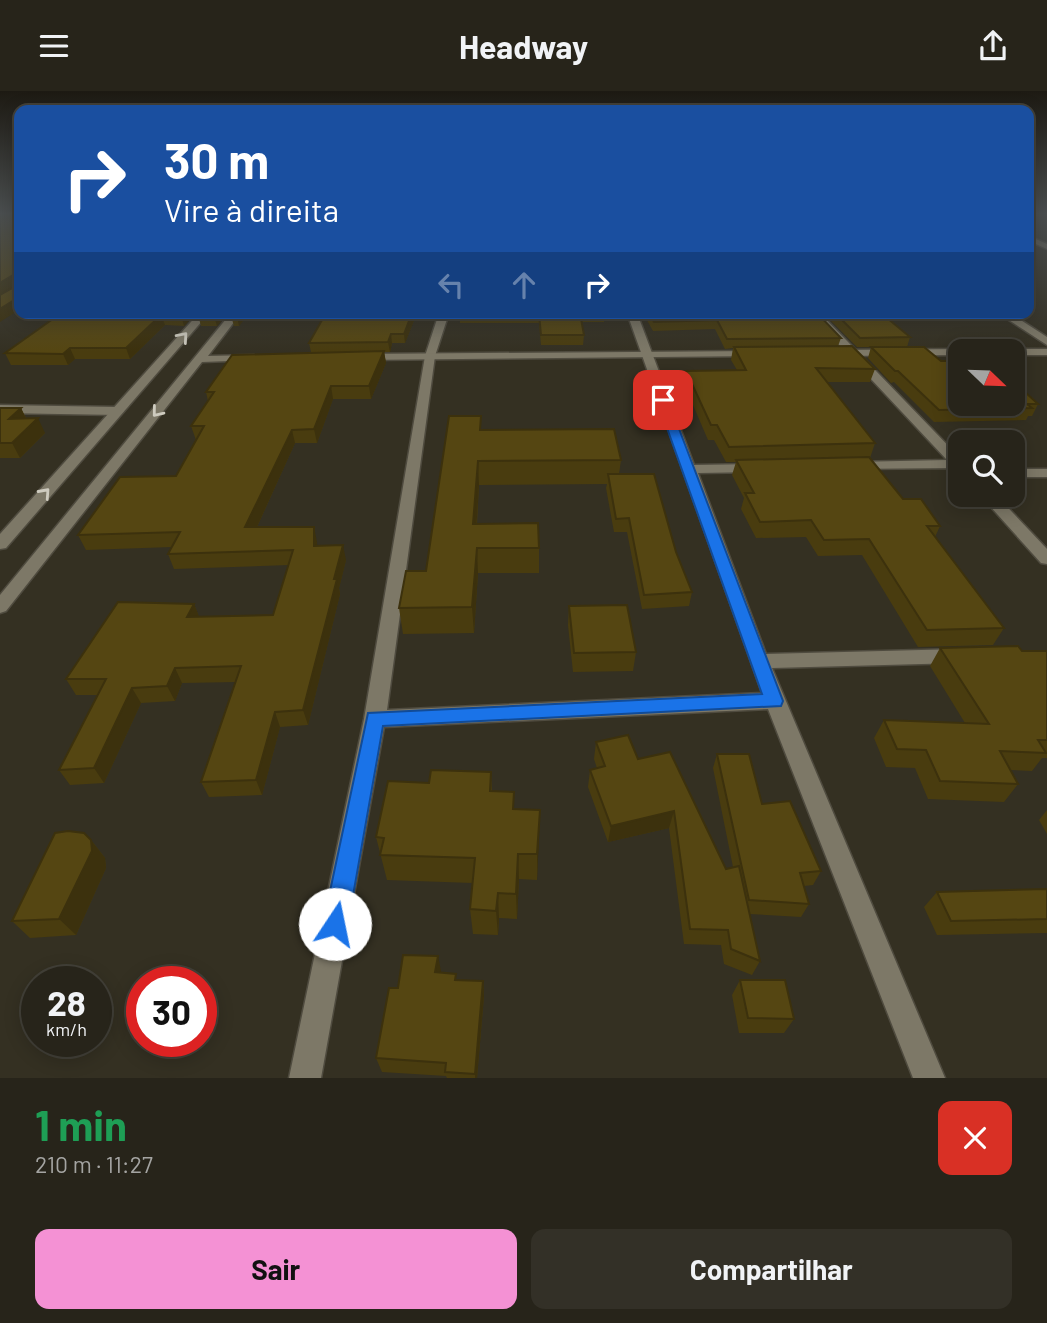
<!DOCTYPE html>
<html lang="pt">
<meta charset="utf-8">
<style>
body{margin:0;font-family:Barlow,sans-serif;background:#333027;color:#f1f3f6;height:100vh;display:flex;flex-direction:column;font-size:26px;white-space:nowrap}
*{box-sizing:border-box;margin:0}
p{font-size:23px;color:#a4a4a2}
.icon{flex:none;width:38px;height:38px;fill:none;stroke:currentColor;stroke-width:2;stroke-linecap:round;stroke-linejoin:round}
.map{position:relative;height:987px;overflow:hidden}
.panel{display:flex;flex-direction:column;background:#27241a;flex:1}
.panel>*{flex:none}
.banner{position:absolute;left:14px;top:14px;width:1020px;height:214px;border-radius:14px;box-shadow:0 4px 18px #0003,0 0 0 2px #434139;background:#1a4fa0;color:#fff;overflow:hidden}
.needle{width:46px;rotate:113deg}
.fabs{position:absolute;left:948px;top:248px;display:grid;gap:14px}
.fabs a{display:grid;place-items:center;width:77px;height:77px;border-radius:14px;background:#27241a;box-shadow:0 4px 18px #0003,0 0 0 2px #434139;font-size:35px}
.speed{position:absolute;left:21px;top:875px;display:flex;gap:14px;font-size:35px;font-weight:700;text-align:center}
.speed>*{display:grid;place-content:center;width:91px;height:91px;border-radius:50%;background:#27241a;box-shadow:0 4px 18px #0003,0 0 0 2px #434139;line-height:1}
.speed small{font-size:18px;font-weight:400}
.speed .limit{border:10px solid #d22;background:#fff;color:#111}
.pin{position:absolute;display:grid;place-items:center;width:60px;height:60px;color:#fff;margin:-30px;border-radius:14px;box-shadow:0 4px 10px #0006}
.me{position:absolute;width:77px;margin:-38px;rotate:11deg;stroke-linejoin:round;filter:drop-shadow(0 0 5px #0008)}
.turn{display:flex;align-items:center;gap:24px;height:147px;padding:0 35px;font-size:32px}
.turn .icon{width:91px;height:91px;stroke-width:2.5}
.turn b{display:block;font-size:49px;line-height:60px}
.lanes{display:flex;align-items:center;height:66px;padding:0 35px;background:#0003;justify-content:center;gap:35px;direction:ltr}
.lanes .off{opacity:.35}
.round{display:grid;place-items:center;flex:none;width:74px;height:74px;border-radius:14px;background:#333027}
.summary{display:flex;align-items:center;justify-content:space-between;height:119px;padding:0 35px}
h1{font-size:42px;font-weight:700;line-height:52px;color:#1e9e55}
.action{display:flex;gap:14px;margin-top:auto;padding:14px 35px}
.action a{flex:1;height:80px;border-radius:14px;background:#f491d4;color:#111;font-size:28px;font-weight:700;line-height:80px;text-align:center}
.action a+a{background:#333027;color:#f1f3f6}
header{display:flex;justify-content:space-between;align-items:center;height:91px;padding:0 35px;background:#27241a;font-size:32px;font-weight:700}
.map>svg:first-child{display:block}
</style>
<header><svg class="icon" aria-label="menu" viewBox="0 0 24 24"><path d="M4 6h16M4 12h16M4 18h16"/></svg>Headway<svg class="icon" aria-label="share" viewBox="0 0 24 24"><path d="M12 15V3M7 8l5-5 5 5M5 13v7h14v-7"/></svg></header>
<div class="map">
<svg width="1047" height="987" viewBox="0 0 1047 987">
<rect width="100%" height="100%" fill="#343022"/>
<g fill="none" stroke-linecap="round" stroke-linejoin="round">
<defs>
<g id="street">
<polygon points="1029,145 1047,153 1047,158 1029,150"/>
<polygon points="439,222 449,222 435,265 387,619 762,602 627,222 637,222 694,374 758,373 765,377 758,381 698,382 766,563 960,558 967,560 970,565 967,570 960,572 772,577 945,987 913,987 768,618 384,636 321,987 289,987 364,628 425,265"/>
<polygon points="809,222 820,222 961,368 961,380 954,377 848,378 846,375 853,371 947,369"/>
<polygon points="998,222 1010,222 1047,246 1047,254"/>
<polygon points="0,314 118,316 124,320 118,324 0,322"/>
<rect x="1013" y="378" width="34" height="8"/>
<polygon points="980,404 996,404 1047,458 1047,473 1041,472"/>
</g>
<g id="secondary">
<polygon points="199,222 209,222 6,457 0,458 0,443"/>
<polygon points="231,222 241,222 208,265 254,264 259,267 258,269 202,271 6,520 0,522 0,504"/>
<polygon points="961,258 966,261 961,261 961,264 838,265 833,262 838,259"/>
<polygon points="1013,258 1047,258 1047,264 1013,264 1013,261 1008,261"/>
<polygon points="754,260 758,261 758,265 362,269 357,266 362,263"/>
</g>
</defs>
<!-- street casing -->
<use href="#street" stroke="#4f4b3f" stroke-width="3"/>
<!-- secondary casing -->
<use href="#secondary" stroke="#4f4b3f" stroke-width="3"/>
<!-- street -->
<use href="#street" fill="#7d7867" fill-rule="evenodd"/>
<!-- secondary -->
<use href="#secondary" fill="#7d7867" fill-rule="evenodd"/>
</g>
<!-- wall -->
<g fill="#493c0f">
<polygon points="52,222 196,222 184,235 165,234 130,268 75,268 68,274 11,274 5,262 55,227"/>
<polygon points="200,222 227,222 217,235 201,235 198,224"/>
<polygon points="233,222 249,222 239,235 234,235 231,225"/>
<polygon points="326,222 437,222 435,227 415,227 405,252 392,252 390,261 384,261 386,272 371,308 333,308 317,352 295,352 257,436 317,451 317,455 346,469 339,497 340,503 308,634 280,636 262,704 209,706 201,691 236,591 182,592 175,610 141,612 104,692 70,694 59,679 98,604 76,604 66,588 194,513 199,526 273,524 289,474 174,478 168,463 172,456 86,459 78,444 176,385 196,349 191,335 208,310 206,301 311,261 309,252"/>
<polygon points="449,222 604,222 604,231 582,231 584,244 583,254 541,254 539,232 460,232 460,227 450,227"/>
<polygon points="643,222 817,222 841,247 838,255 875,278 870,291 826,291 875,352 870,367 903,408 940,435 935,446 1004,537 993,554 918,556 862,464 818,465 806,446 756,447 741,418 744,407 732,384 736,371 726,371 714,349 708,349 684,293 686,280 737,279 731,269 733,257 725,258 715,238 653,240"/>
<polygon points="823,222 881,222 910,246 907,256 857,256"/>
<polygon points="871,256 941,270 1038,313 1032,325 1028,325 1026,329 934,331 894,291 891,292 868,267"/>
<polygon points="0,317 21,317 26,327 45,342 20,367 0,367"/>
<polygon points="482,339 621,369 619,383 676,461 692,501 689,515 642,518 627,441 614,441 606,397 607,393 479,394 477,433 539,457 539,482 478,482 474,542 403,543 399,517 426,480"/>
<polygon points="569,515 636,561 633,580 573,581 568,534"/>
<polygon points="940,557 1047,560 1047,667 1042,667 1032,680 1010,679 1018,693 1004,711 928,708 915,677 886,676 874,647 884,629 965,632 930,575"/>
<polygon points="596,651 638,668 726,778 733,776 713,677 717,663 821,780 813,794 804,795 809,813 801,826 749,823 760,870 752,884 724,873 721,854 684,853 669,737 608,751 588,696 590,679 597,677 594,668"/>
<polygon points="491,681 492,700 515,718 540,719 537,789 519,788 517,828 499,827 498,844 473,843 470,818 473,792 387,789 376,746 429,692"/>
<polygon points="1047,719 1047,743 1039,729"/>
<polygon points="91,749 105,767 106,777 76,844 30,847 12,830"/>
<polygon points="1047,798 1047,842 937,844 924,816 937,801"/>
<polygon points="441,881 457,889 483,890 484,905 477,987 447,987 446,985 382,981 376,967 398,897"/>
<polygon points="740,889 794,928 784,942 739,942 732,904"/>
</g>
<!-- shaded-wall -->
<g fill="#3c310d">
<polygon points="13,184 18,194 0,205 0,192"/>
<polygon points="19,206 19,219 0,231 0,218"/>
<polygon points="183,222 196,222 184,235 181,224"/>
<polygon points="216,222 227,222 217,235 214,225"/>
<polygon points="238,222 249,222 239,235 237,225"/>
<polygon points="412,222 414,222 415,227 405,252 404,243"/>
<polygon points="161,224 165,234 130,268 126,257"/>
<polygon points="391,243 392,252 390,261 388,251"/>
<polygon points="70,257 75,268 68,274 63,263"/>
<polygon points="384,260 386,272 371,308 369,295"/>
<polygon points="331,295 333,308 317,352 314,338"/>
<polygon points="21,317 28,332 9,328"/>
<polygon points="38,327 45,342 20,367 12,352"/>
<polygon points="292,339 295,352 250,451 245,436"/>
<polygon points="478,370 479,394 475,457 473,433"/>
<polygon points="314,436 317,451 318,470 314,455"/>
<polygon points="343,454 346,469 339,497 340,503 308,634 303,619"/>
<polygon points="477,457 478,482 474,542 472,516"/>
<polygon points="194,513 200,528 187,526"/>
<polygon points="175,577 182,592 175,610 167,595"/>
<polygon points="132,597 141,612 104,692 94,677"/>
<polygon points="275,621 280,636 262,704 256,689"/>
<polygon points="540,719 539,746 537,789 537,763"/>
<polygon points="674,720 669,737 608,751 611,735"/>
<polygon points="91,749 105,767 106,777 76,844 59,828"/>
<polygon points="518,763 519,788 517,828 516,803"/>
<polygon points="498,802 499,827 498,844 496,820"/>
<polygon points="438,865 441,880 438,896 435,881"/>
<polygon points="483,890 484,905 477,987 475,987 475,983"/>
</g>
<!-- building -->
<g fill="#554612" stroke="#3c310d" stroke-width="2">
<polygon points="0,122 19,122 19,206 0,218 0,204 16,195 17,185 13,184 0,192"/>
<polygon points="55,222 183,222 181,224 161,224 126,257 70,257 63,263 5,262 57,225"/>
<polygon points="200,222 216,222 214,225 198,224"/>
<polygon points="326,222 412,222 404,243 391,243 388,251 309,252"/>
<polygon points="460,222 580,222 584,244 541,244 539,223 460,223"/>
<polygon points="649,222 817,222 841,247 727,248 717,229 654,231"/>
<polygon points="835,222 881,222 910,246 860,247"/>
<polygon points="852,255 875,278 816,277 875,352 729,356 717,334 711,334 686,280 746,279 734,256"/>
<polygon points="871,256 924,256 941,270 961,270 961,313 1013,313 1013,290 1038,313 1027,313 1032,317 939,319 898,280 895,280"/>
<polygon points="384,260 369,295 331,295 314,338 292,339 245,436 314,436 314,455 343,454 334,488 337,488 303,619 275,621 256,689 201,691 241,575 175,577 167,595 132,597 94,677 59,679 106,588 66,588 118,511 194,513 187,526 273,524 293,459 168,463 180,441 78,444 120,386 176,385 204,335 191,335 214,301 206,301 232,264"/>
<polygon points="0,317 21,317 9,328 38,327 12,352 0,352"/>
<polygon points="449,325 481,325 480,339 614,338 621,369 478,370 473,433 538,432 539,457 477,457 472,516 399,517 406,480 426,480"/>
<polygon points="869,366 903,408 921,408 940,435 927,435 1004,537 927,539 869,448 824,449 811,429 760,431 745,402 754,402 736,369"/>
<polygon points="608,383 654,383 676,461 692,501 644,504 629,427 616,428"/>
<polygon points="627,514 636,561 574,562 569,515"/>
<polygon points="1018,555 1022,560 1047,560 1047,649 1038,649 1046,662 1000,660 1018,693 940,690 926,659 897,658 884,629 989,633 940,557"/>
<polygon points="628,644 638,668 670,661 726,778 739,775 760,870 731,858 728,839 690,838 674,720 611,735 590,679 605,675 596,651"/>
<polygon points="717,663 749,663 762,713 790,710 821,780 800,782 809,813 749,809"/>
<polygon points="431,679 491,681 490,700 514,701 513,718 540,719 537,763 518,763 516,803 498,802 496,820 470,818 475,767 380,764 384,747 376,746 388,690 429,692"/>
<polygon points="68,740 84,742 91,749 92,760 59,828 12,830 55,742"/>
<polygon points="1047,798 1047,828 951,830 937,801"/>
<polygon points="403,864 438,865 435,881 456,883 455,889 483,890 475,983 445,981 446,972 376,967 389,897 398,897"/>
<polygon points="740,889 785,889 794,928 748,927"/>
</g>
<!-- one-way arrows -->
<defs><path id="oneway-chevron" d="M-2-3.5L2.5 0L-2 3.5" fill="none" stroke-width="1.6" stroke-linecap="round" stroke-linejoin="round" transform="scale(1.75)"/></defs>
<g stroke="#cecbbf">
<use href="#oneway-chevron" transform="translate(183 246) rotate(-49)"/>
<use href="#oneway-chevron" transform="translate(157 321) rotate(129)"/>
<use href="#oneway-chevron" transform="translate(45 402) rotate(-48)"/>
</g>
<!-- sky -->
<linearGradient id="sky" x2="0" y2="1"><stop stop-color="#1d1a13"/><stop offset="0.47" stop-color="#4a4e4f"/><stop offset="1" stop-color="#4a4e4f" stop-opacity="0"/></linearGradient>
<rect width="1047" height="261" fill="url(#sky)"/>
<!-- route -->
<polygon fill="#1a73e8" stroke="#114b97" stroke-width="2" points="659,307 668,309 783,610 781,615 383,635 348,833 344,842 335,845 326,842 323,833 368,622 762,603 657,309"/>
</svg>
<div class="fabs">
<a><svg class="needle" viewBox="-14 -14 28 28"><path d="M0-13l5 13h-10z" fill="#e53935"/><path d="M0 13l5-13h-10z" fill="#a4a4a2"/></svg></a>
<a><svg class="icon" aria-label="search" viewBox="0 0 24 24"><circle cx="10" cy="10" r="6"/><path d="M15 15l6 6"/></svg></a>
</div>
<div class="speed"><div>28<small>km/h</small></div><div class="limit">30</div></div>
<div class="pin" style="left:663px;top:309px;background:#d93025"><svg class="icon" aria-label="arrive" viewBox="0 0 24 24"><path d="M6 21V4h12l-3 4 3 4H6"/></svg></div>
<svg class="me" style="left:335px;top:833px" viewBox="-20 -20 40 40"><circle r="19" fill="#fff"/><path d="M0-13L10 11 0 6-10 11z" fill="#1a73e8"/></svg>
<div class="banner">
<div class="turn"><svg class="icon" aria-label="right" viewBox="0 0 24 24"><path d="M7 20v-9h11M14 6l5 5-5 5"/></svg><div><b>30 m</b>Vire à direita</div></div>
<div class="lanes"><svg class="icon off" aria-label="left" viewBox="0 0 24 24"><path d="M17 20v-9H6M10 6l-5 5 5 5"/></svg><svg class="icon off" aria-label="ahead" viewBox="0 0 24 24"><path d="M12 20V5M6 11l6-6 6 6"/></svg><svg class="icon" aria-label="right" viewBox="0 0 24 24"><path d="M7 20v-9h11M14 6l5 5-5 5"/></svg></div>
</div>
</div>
<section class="panel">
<div class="summary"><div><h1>1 min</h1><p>210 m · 11:27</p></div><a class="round" style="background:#d93025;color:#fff"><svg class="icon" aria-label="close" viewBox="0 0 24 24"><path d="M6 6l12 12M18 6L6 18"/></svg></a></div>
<div class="action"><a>Sair</a><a>Compartilhar</a></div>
</section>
